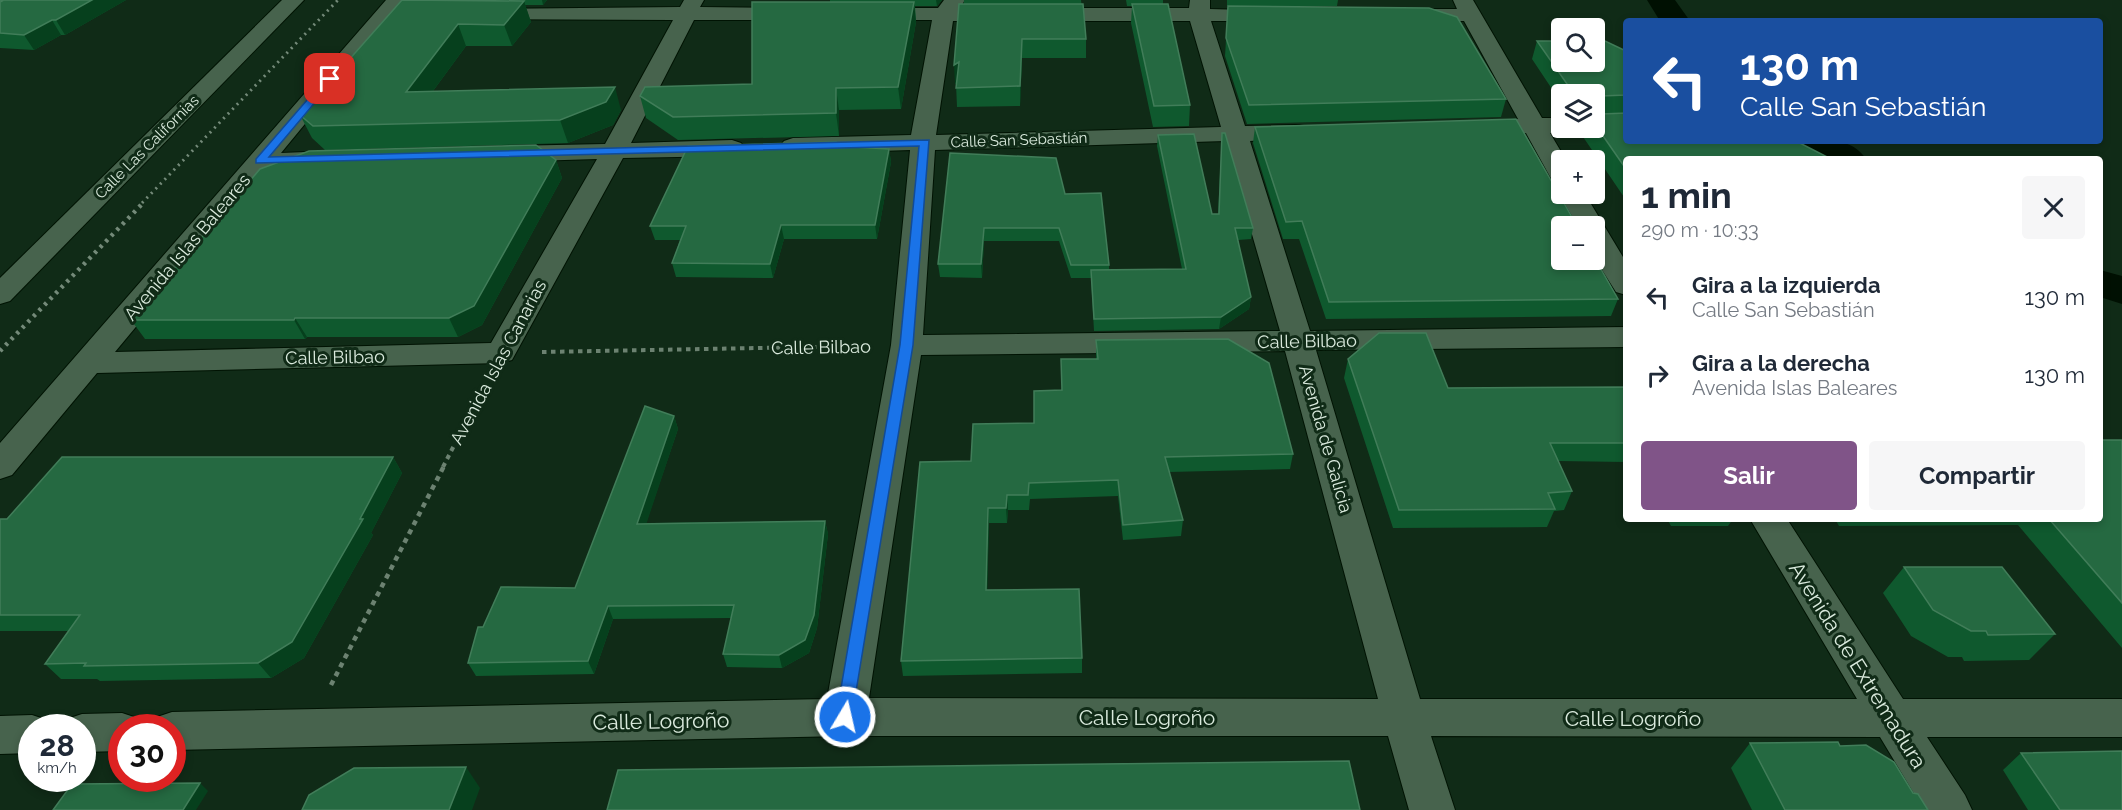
<!DOCTYPE html>
<html lang="es">
<meta charset="utf-8">
<style>
body{margin:0;font-family:Raleway,sans-serif;background:#f6f6f7;color:#1f2937;height:100vh;display:flex;flex-direction:column;font-size:22px;white-space:nowrap}
*{box-sizing:border-box;margin:0}
p{font-size:20px;color:#747a83}
.icon{flex:none;width:33px;height:33px;fill:none;stroke:currentColor;stroke-width:2;stroke-linecap:round;stroke-linejoin:round}
.map{position:relative;flex:1;overflow:hidden}
.drawer{position:absolute;left:1623px;top:156px;width:480px;height:366px;display:flex;flex-direction:column;background:#fff;border-radius:6px;box-shadow:0 3px 9px #0003}
.drawer>*{flex:none}
.banner{position:absolute;left:1623px;top:18px;width:480px;height:126px;border-radius:6px;box-shadow:0 3px 9px #0003;background:#1a4fa0;color:#fff;overflow:hidden}
.tools{position:absolute;left:1551px;top:18px;display:grid;gap:12px}
.tools a{display:grid;place-items:center;width:54px;height:54px;border-radius:6px;background:#fff;box-shadow:0 3px 9px #0003;font-size:30px}
.speed{position:absolute;left:18px;top:714px;display:flex;gap:12px;font-size:30px;font-weight:700;text-align:center}
.speed>*{display:grid;place-content:center;width:78px;height:78px;border-radius:50%;background:#fff;box-shadow:0 3px 9px #0003;line-height:1}
.speed small{font-size:15px;font-weight:400}
.speed .limit{border:9px solid #d22;background:#fff;color:#111}
.pin{position:absolute;display:grid;place-items:center;width:51px;height:51px;color:#fff;margin:-26px;border-radius:12px;box-shadow:0 3px 9px #0006}
.me{position:absolute;width:66px;margin:-33px;rotate:9deg;stroke-linejoin:round;filter:drop-shadow(0 0 4px #0008)}
.turn{display:flex;align-items:center;gap:21px;height:126px;padding:0 18px;font-size:27px}
.turn .icon{width:78px;height:78px;stroke-width:2.5}
.turn b{display:block;font-size:42px;line-height:51px}
.round{display:grid;place-items:center;flex:none;width:63px;height:63px;border-radius:6px;background:#f6f6f7}
.summary{display:flex;align-items:center;justify-content:space-between;height:102px;padding:0 18px}
h1{font-size:36px;font-weight:700;line-height:45px}
.primary-button{display:flex;gap:12px;margin-top:auto;padding:12px 18px}
.primary-button a{flex:1;height:69px;border-radius:6px;background:#805488;color:#fff;font-size:24px;font-weight:700;line-height:69px;text-align:center}
.primary-button a+a{background:#f6f6f7;color:#1f2937}
ul{padding:0;list-style:none}
li{display:flex;align-items:center;gap:18px;height:78px;padding:0 18px}
li div{flex:1}
li b{display:block;font-size:22px}
li em{font-style:normal}
.map>svg:first-child{display:block}
</style>
<div class="map">
<svg width="2122" height="810" viewBox="0 0 2122 810">
<rect width="100%" height="100%" fill="#102b17"/>
<g fill="none" stroke-linecap="round" stroke-linejoin="round">
<!-- canal -->
<g fill="#001002" fill-rule="evenodd">
<polygon points="1647,0 1675,0 1690,21 1660,21"/>
<path d="M1801 141C1826 141 1850 136 1866 159 1841 159 1817 164 1801 141Z"/>
<polygon points="2100,270 2122,276 2122,304 2100,297"/>
</g>
<defs>
<g id="minor">
<polygon points="282,0 304,0 10,301 0,304 0,278"/>
<polygon points="386,0 407,0 281,153 330,151 339,154 343,159 339,164 268,168 115,352 491,343 597,159 502,162 493,159 489,154 493,149 502,146 605,144 673,20 484,19 477,17 474,13 477,9 680,7 684,0 704,0 700,7 798,8 805,10 808,14 805,18 798,20 694,20 631,143 732,140 741,143 745,148 741,153 732,156 623,158 512,360 501,363 97,373 12,475 0,479 0,443"/>
<path d="M944 0H965L960 8H1189L1190 0H1210V9L1279 11 1283 15 1279 19 1272 21H1211L1245 126 1299 125 1308 127 1311 132 1308 137 1250 141 1310 331 1626 327V347L1316 350 1420 699H1857L1750 519H1787L1903 699H2122V737H1927L1965 795 1972 810H1924L1880 737 1431 736 1455 810H1409L1388 736H845L172 750V728H152L157 717 172 712 827 699 891 345 910 150 793 154 784 151 780 146 784 141 793 138 911 135 932 20H871L864 18 861 14 864 10 871 8H938ZM953 21H1190L1221 127 936 135ZM1225 141 1280 331 923 335 935 150ZM1285 351 1378 699 869 698 921 355Z"/>
<polygon points="1453,0 1473,0 1542,118 1562,118 1562,128 1572,128 1562,132 1550,133 1566,160 1562,160 1562,184 1553,182 1526,133 1476,134 1467,132 1464,127 1467,122 1518,119 1464,21 1408,21 1401,19 1397,15 1401,11 1408,9 1457,9"/>
<polygon points="1562,190 1562,194 1585,194 1626,262 1626,295 1616,292 1594,257 1594,226 1578,226 1559,194"/>
<polygon points="122,713 137,718 141,728 122,728 122,751 82,752 82,728 63,728 67,719 82,714"/>
<polygon points="32,715 47,720 51,728 32,728 32,753 0,754 0,716"/>
</g>
</defs>
<!-- minor casing -->
<use href="#minor" stroke="#001303" stroke-width="2"/>
<!-- path-far1 -->
<g stroke="#6c8271" stroke-width="4" stroke-dasharray="4.5 4.5" stroke-linecap="butt">
<polyline points="542,352 867,346"/>
<polyline points="443,467 485,385"/>
</g>
<!-- path -->
<polyline stroke="#6c8271" stroke-width="4.5" stroke-dasharray="5 5" stroke-linecap="butt" points="331,685 444,466"/>
<!-- minor -->
<use href="#minor" fill="#47634d" fill-rule="evenodd"/>
<!-- rail-far1 -->
<polyline stroke="#748a79" stroke-width="3" stroke-dasharray="2 4.5" stroke-linecap="butt" points="142,203 338,0"/>
<!-- rail -->
<polyline stroke="#748a79" stroke-width="4.5" stroke-dasharray="3 5" stroke-linecap="butt" points="0,351 144,202"/>
</g>
<!-- wall -->
<g fill="#0f592e">
<polygon points="0,0 126,0 65,35 61,35 34,50 0,48"/>
<polygon points="402,0 547,0 543,5 525,5 531,22 512,46 466,46 433,91 621,110 613,125 568,143 325,150 312,138 300,115"/>
<polygon points="830,0 942,0 937,6 915,6 916,22 901,109 839,110 839,136 678,140 646,118 640,96 752,84 830,2"/>
<polygon points="964,0 1081,0 1086,39 1086,58 1022,58 1020,106 957,107 956,84 955,84"/>
<polygon points="1126,0 1163,0 1163,4 1190,105 1189,126 1153,127 1131,23 1132,6 1127,6"/>
<polygon points="1227,0 1338,0 1337,6 1227,6"/>
<polygon points="1228,6 1506,99 1501,117 1247,124 1225,56"/>
<polygon points="1537,41 1626,51 1626,200 1577,128 1594,128 1594,94 1562,94 1562,104 1532,59"/>
<polygon points="1255,127 1618,299 1611,316 1326,319 1299,239 1283,239 1253,143"/>
<polygon points="1222,133 1253,228 1251,239 1238,240 1251,297 1249,309 1219,329 1094,331 1091,278 1071,278 1059,241 984,241 982,278 940,277 938,264 950,153 1065,194 1109,265 1109,270 1182,269 1157,146 1158,135 1212,214 1218,214"/>
<polygon points="836,142 837,146 889,149 891,162 877,239 784,239 773,278 676,277 672,263 680,240 655,240 650,226"/>
<polygon points="556,160 562,178 482,325 458,337 307,337 305,339 145,339 131,320"/>
<polygon points="1096,340 1293,454 1290,469 1169,472 1183,520 1181,536 1123,540 1118,496 1030,499 1029,510 1008,510 1007,523 989,523 987,590 1082,658 1082,673 903,676 901,661 971,461 1034,423 1061,390 1096,359"/>
<polygon points="1348,359 1448,388 1626,387 1626,462 1558,461 1572,491 1564,510 1554,511 1547,527 1393,528 1344,378"/>
<polygon points="674,416 678,429 646,523 825,521 828,534 817,628 809,653 782,668 727,667 723,654 731,618 613,619 594,674 476,676 468,663 483,627 575,588"/>
<polygon points="2122,440 2122,648 2018,525 1839,526 1835,519 2100,519"/>
<polygon points="393,457 402,473 371,533 373,535 304,658 271,678 100,681 97,679 61,679 45,664 68,631 0,631 0,519 7,519"/>
<polygon points="1667,519 1733,519 1728,526 1671,526"/>
<polygon points="1904,567 2055,634 2029,660 1964,661 1962,657 1948,657 1911,636 1883,593"/>
<polygon points="1750,743 1840,746 1913,793 1928,810 1752,810 1731,768"/>
<polygon points="2021,753 2122,810 2028,810 2003,770"/>
</g>
<!-- shaded-wall -->
<g fill="#06401d">
<polygon points="92,0 126,0 65,35 56,20"/>
<polygon points="542,0 547,0 543,5"/>
<polygon points="936,0 942,0 937,6"/>
<polygon points="524,1 531,22 512,46 504,25"/>
<polygon points="914,2 916,22 901,109 898,87"/>
<polygon points="52,20 61,35 34,50 24,35"/>
<polygon points="458,24 466,46 416,114 406,92"/>
<polygon points="1022,39 1022,58 1020,106 1020,86"/>
<polygon points="959,62 960,82 955,84 954,65"/>
<polygon points="615,87 621,110 613,125 568,143 560,120"/>
<polygon points="836,88 839,110 839,136 836,113"/>
<polygon points="889,149 891,162 877,239 875,225"/>
<polygon points="556,160 562,178 482,325 458,337 449,318"/>
<polygon points="781,225 784,239 773,278 770,264"/>
<polygon points="984,228 984,241 982,278 981,264"/>
<polygon points="1251,297 1249,309 1219,329 1221,317"/>
<polygon points="295,318 307,337 305,339 294,320"/>
<polygon points="674,416 678,429 642,537 637,524"/>
<polygon points="393,457 402,473 371,533 373,535 304,658 271,678 258,663 360,519"/>
<polygon points="1007,495 1008,510 1007,523 1006,508"/>
<polygon points="988,508 989,523 987,606 986,590"/>
<polygon points="825,521 828,534 817,628 809,653 782,668 779,655"/>
<polygon points="608,606 613,619 594,674 588,661"/>
<polygon points="466,767 480,788 472,810 449,810"/>
<polygon points="200,783 208,791 196,810 183,810"/>
</g>
<!-- building -->
<g fill="#256941" stroke="#417d59" stroke-width="1.5">
<polygon points="0,0 92,0 56,20 52,20 24,35 0,33 0,2 2,1"/>
<polygon points="402,0 524,1 504,25 458,24 406,92 615,87 606,102 560,120 313,126 300,115"/>
<polygon points="752,2 914,2 898,87 836,88 836,113 673,117 640,96 645,87 752,84"/>
<polygon points="959,4 1083,4 1086,39 1022,39 1020,86 956,88 959,62 954,65"/>
<polygon points="1132,4 1168,4 1190,105 1154,106"/>
<polygon points="1228,6 1429,8 1457,17 1506,99 1249,105 1226,38"/>
<polygon points="1537,41 1562,41 1562,62 1594,62 1594,41 1605,41 1626,51 1626,95 1601,96 1599,107 1594,107 1594,94 1574,94"/>
<polygon points="1594,112 1601,114 1626,113 1626,141 1796,141 1831,159 1626,159 1626,169 1594,123"/>
<polygon points="1516,119 1577,226 1562,226 1562,260 1594,260 1594,257 1618,299 1329,302 1302,221 1286,222 1255,127"/>
<polygon points="1222,133 1225,133 1253,228 1235,228 1251,297 1221,317 1094,319 1091,270 1186,269 1158,135 1194,134 1212,214 1219,214"/>
<polygon points="836,142 836,146 889,149 875,225 781,225 770,264 672,263 686,226 650,226 688,146"/>
<polygon points="536,145 556,160 474,306 449,318 295,318 294,320 131,320 260,169 309,151"/>
<polygon points="950,153 1056,158 1065,194 1101,193 1109,265 1071,265 1059,228 984,228 981,264 938,264"/>
<polygon points="1379,333 1426,333 1448,388 1626,387 1626,443 1550,443 1572,491 1548,493 1555,509 1399,510 1348,359"/>
<polygon points="1228,339 1269,363 1293,454 1165,457 1183,520 1123,525 1118,480 1029,483 1028,495 1007,495 1006,508 988,508 986,590 1079,589 1082,658 901,661 920,462 971,461 973,424 1034,423 1034,391 1062,390 1061,359 1098,359 1096,340"/>
<polygon points="645,406 674,416 637,524 825,521 814,615 805,640 779,655 723,654 734,605 608,606 588,661 468,663 478,627 483,627 501,587 575,588"/>
<polygon points="2100,440 2122,440 2122,603 2049,519 2100,519"/>
<polygon points="62,457 393,457 360,519 363,519 292,642 258,663 84,666 86,663 45,664 80,615 0,615 0,519 7,519"/>
<polygon points="1904,567 2002,567 2055,634 1988,635 1986,631 1971,631 1933,610"/>
<polygon points="1838,742 1840,746 1866,745 1894,762 1913,793 1918,794 1928,810 1785,810 1750,743"/>
<polygon points="2122,751 2122,810 2060,810 2021,753"/>
<polygon points="1349,761 1360,810 607,810 618,770"/>
<polygon points="466,767 449,810 302,810 309,795 354,768"/>
<polygon points="200,783 183,810 53,810 72,784"/>
</g>
<!-- route -->
<polygon fill="#1a73e8" stroke="#114b97" stroke-width="1.5" points="330,76 333,77 333,81 269,157 929,140 913,345 851,722 845,725 839,722 836,717 900,345 919,146 256,163 256,159 327,77"/>
<g text-anchor="middle" dominant-baseline="central" stroke-width="6" stroke-linejoin="round" paint-order="stroke">
<!-- far-street labels -->
<g font-size="15" fill="#daeadd" stroke="#102b17">
<text transform="translate(1019 140) rotate(-2)">Calle San Sebastián</text>
<text transform="translate(147 147) rotate(-45)">Calle Las Californias</text>
</g>
<!-- street labels -->
<g font-size="18" fill="#daeadd" stroke="#102b17">
<text transform="translate(187 247) rotate(-50)">Avenida Islas Baleares</text>
<text transform="translate(1307 341) rotate(-1)">Calle Bilbao</text>
<text transform="translate(821 347) rotate(-1)">Calle Bilbao</text>
<text transform="translate(335 357) rotate(-1)">Calle Bilbao</text>
<text transform="translate(498 362) rotate(-62)">Avenida Islas Canarias</text>
<text transform="translate(1326 439) rotate(74)">Avenida de Galicia</text>
</g>
<!-- near-street labels -->
<g font-size="21" fill="#daeadd" stroke="#102b17">
<text transform="translate(1858 665) rotate(58)">Avenida de Extremadura</text>
<text x="1147" y="717">Calle Logroño</text>
<text x="1633" y="718">Calle Logroño</text>
<text transform="translate(661 721) rotate(-1)">Calle Logroño</text>
</g>
</g>
</svg>
<div class="tools">
<a><svg class="icon" aria-label="search" viewBox="0 0 24 24"><circle cx="10" cy="10" r="6"/><path d="M15 15l6 6"/></svg></a>
<a><svg class="icon" aria-label="layers" viewBox="0 0 24 24"><path d="M12 4l9 5-9 5-9-5zM3 14l9 5 9-5"/></svg></a>
<a>+</a>
<a>−</a>
</div>
<div class="speed"><div>28<small>km/h</small></div><div class="limit">30</div></div>
<div class="pin" style="left:330px;top:79px;background:#d93025"><svg class="icon" aria-label="arrive" viewBox="0 0 24 24"><path d="M6 21V4h12l-3 4 3 4H6"/></svg></div>
<svg class="me" style="left:845px;top:717px" viewBox="-20 -20 40 40"><circle r="17" fill="#1a73e8" stroke="#fff" stroke-width="3"/><path d="M0-11L8 9 0 5-8 9z" fill="#fff"/></svg>
<div class="banner">
<div class="turn"><svg class="icon" aria-label="left" viewBox="0 0 24 24"><path d="M17 20v-9H6M10 6l-5 5 5 5"/></svg><div><b>130 m</b>Calle San Sebastián</div></div>
</div>
<section class="drawer">
<div class="summary"><div><h1>1 min</h1><p>290 m · 10:33</p></div><a class="round"><svg class="icon" aria-label="close" viewBox="0 0 24 24"><path d="M6 6l12 12M18 6L6 18"/></svg></a></div>
<ul>
<li><svg class="icon" aria-label="left" viewBox="0 0 24 24"><path d="M17 20v-9H6M10 6l-5 5 5 5"/></svg><div><b>Gira a la izquierda</b><p>Calle San Sebastián</p></div><em>130 m</em></li>
<li><svg class="icon" aria-label="right" viewBox="0 0 24 24"><path d="M7 20v-9h11M14 6l5 5-5 5"/></svg><div><b>Gira a la derecha</b><p>Avenida Islas Baleares</p></div><em>130 m</em></li>
</ul>
<div class="primary-button"><a>Salir</a><a>Compartir</a></div>
</section>
</div>
